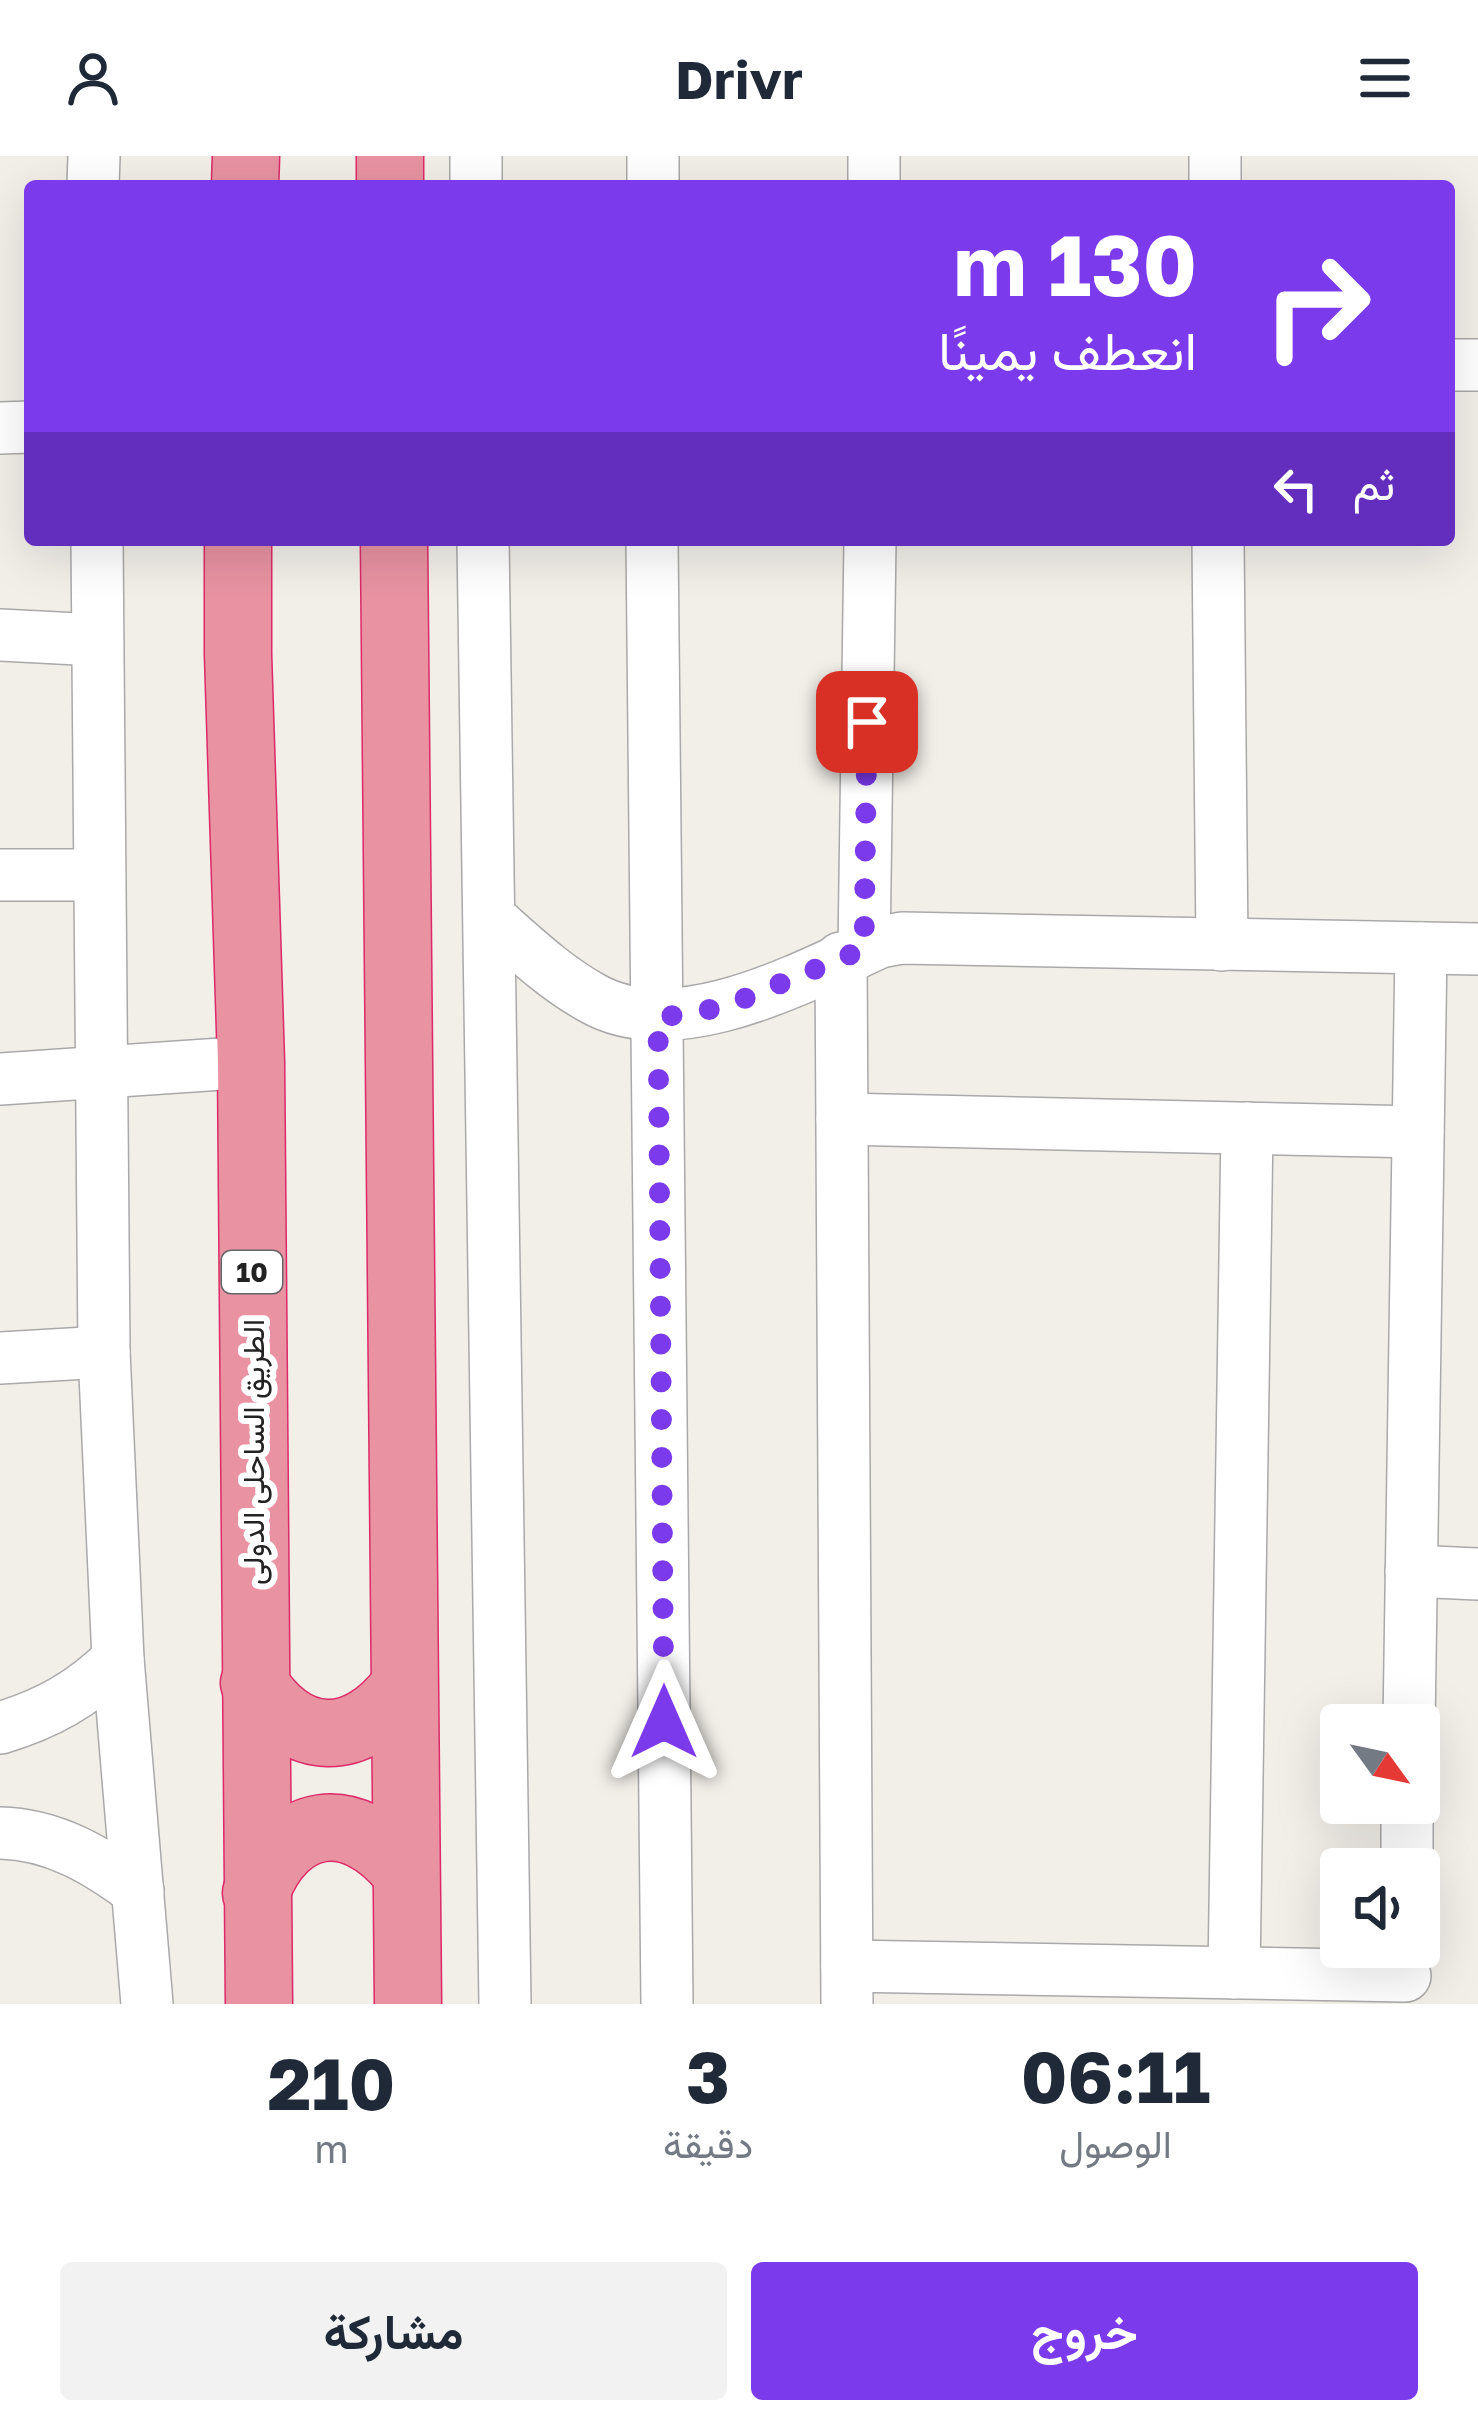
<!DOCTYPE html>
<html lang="ar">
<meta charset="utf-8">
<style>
body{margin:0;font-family:"Golos Text",Vazirmatn,sans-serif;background:#f2f2f3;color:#1f2937;direction:rtl;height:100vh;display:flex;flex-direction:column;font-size:45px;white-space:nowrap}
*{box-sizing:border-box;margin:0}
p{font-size:39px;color:#747a83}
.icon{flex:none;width:66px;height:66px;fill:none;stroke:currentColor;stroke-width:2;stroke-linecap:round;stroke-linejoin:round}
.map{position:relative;height:1848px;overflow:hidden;direction:ltr}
.sheet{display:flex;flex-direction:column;background:#fff;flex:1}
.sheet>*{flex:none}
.guide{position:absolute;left:24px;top:24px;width:1431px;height:366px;border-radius:12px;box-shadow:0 12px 48px #0002;direction:rtl;background:#7c3aed;color:#fff;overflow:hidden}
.needle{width:78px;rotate:123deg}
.buttons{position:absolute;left:1320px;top:1548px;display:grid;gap:24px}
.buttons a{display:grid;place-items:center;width:120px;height:120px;border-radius:12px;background:#fff;box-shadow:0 12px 48px #0002;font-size:60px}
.pin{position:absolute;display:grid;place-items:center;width:102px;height:102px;color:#fff;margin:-51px;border-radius:24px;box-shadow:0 6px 18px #0006}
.me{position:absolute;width:132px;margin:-66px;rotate:0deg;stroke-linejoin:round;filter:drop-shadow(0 0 9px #0008)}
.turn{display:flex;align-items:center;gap:42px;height:252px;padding:0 60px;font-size:54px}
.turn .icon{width:156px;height:156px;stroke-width:2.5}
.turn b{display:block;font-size:84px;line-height:102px}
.then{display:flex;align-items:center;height:114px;padding:0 60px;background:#0003;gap:24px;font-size:45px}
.eta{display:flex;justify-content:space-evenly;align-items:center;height:204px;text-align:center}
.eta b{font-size:72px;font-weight:700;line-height:84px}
.action{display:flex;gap:24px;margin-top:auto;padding:24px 60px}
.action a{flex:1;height:138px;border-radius:12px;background:#7c3aed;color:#fff;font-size:48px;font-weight:700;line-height:138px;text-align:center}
.action a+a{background:#f2f2f3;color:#1f2937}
header{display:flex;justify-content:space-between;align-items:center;height:156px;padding:0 60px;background:#fff;font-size:54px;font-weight:700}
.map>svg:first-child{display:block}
</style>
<header><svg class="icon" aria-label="menu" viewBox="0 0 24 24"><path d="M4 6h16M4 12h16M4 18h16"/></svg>Drivr<svg class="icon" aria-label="person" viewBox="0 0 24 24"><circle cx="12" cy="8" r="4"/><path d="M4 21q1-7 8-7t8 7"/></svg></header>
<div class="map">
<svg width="1478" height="1848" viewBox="0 0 1478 1848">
<rect width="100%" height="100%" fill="#f2efe9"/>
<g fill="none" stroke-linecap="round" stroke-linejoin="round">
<defs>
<g id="minor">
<polyline points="476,0 476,30"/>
<polyline points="1215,0 1215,30"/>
<polyline points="93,30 94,0"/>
<polyline points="653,30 653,0"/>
<polyline points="874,30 874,0"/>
<polyline points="1449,209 1478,209"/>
<polyline points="0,272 30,271"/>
<polyline points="97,384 104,1196 118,1503 147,1848"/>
<polyline points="483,384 505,1848"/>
<polyline points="652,384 667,1848"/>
<polyline points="1218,384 1222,789"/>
<polyline points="0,479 97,484"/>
<polyline points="0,719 97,719"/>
<path d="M490 762C523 791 554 821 592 842 676 890 801 822 880 786L902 782 1478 793"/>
<polyline points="864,793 870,384"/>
<polyline points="841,802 847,1848"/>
<polyline points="0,923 251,906"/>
<polyline points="842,963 1418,976"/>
<polyline points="0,1202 104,1196"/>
<polyline points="1411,1415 1478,1418"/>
<polyline points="1409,1569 1421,792"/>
<path d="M0 1572C47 1558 83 1538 118 1503"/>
<path d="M0 1677C53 1678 97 1704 138 1735"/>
<polyline points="1407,1713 1407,1647"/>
<polyline points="847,1810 1405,1820"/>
<polyline points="1234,1817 1247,972"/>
</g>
<g id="highway">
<polyline points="390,0 390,30"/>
<polyline points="245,30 246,0"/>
<polyline points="238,384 238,498 251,906 259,1848"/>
<polyline points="394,384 408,1848"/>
<path d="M254 1527C297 1593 357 1593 404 1531"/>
<path d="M256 1737C285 1659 352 1650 404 1714"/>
</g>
</defs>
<!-- minor casing -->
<use href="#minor" stroke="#a9a9a9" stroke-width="54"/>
<!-- highway casing -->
<use href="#highway" stroke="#dc2a67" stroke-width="69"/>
<!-- minor -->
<use href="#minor" stroke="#fff" stroke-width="51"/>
<!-- highway -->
<use href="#highway" stroke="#e892a2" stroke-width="66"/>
</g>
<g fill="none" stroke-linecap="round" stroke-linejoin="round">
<!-- route -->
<polyline stroke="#7c3aed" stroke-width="21" stroke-dasharray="0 37.8" points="664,1566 658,862 724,851 864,793 867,566"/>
</g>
<g text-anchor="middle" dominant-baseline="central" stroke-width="12" stroke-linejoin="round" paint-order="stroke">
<!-- shield labels -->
<rect fill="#fff" stroke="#646464" stroke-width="3" x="222" y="1095" width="60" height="42" rx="9"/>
<g font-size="27" font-weight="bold" fill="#222">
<text x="252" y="1116">10</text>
</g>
<!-- street labels -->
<g font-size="30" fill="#222" stroke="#fff">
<text transform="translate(253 1296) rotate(-90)">الطريق الساحلى الدولى</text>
</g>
</g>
</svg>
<div class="buttons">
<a><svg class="needle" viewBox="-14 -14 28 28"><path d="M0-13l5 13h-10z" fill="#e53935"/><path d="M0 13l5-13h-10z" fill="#747a83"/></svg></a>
<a><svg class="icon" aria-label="sound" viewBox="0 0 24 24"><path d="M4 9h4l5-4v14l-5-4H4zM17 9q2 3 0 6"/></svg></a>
</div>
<div class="pin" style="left:867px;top:566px;background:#d93025"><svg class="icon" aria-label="arrive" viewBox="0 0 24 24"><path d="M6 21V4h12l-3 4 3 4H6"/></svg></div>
<svg class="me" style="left:664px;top:1566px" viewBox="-20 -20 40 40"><path d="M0-17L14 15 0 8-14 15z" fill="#7c3aed" stroke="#fff" stroke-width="4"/></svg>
<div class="guide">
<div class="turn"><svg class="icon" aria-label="right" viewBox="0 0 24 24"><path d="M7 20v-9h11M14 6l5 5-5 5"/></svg><div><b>130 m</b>انعطف يمينًا</div></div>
<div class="then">ثم<svg class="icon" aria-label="left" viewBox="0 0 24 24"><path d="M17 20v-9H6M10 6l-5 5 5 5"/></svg></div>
</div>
</div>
<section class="sheet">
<div class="eta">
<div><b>06:11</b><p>الوصول</p></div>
<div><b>3</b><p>دقيقة</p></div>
<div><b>210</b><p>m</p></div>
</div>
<div class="action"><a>خروج</a><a>مشاركة</a></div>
</section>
